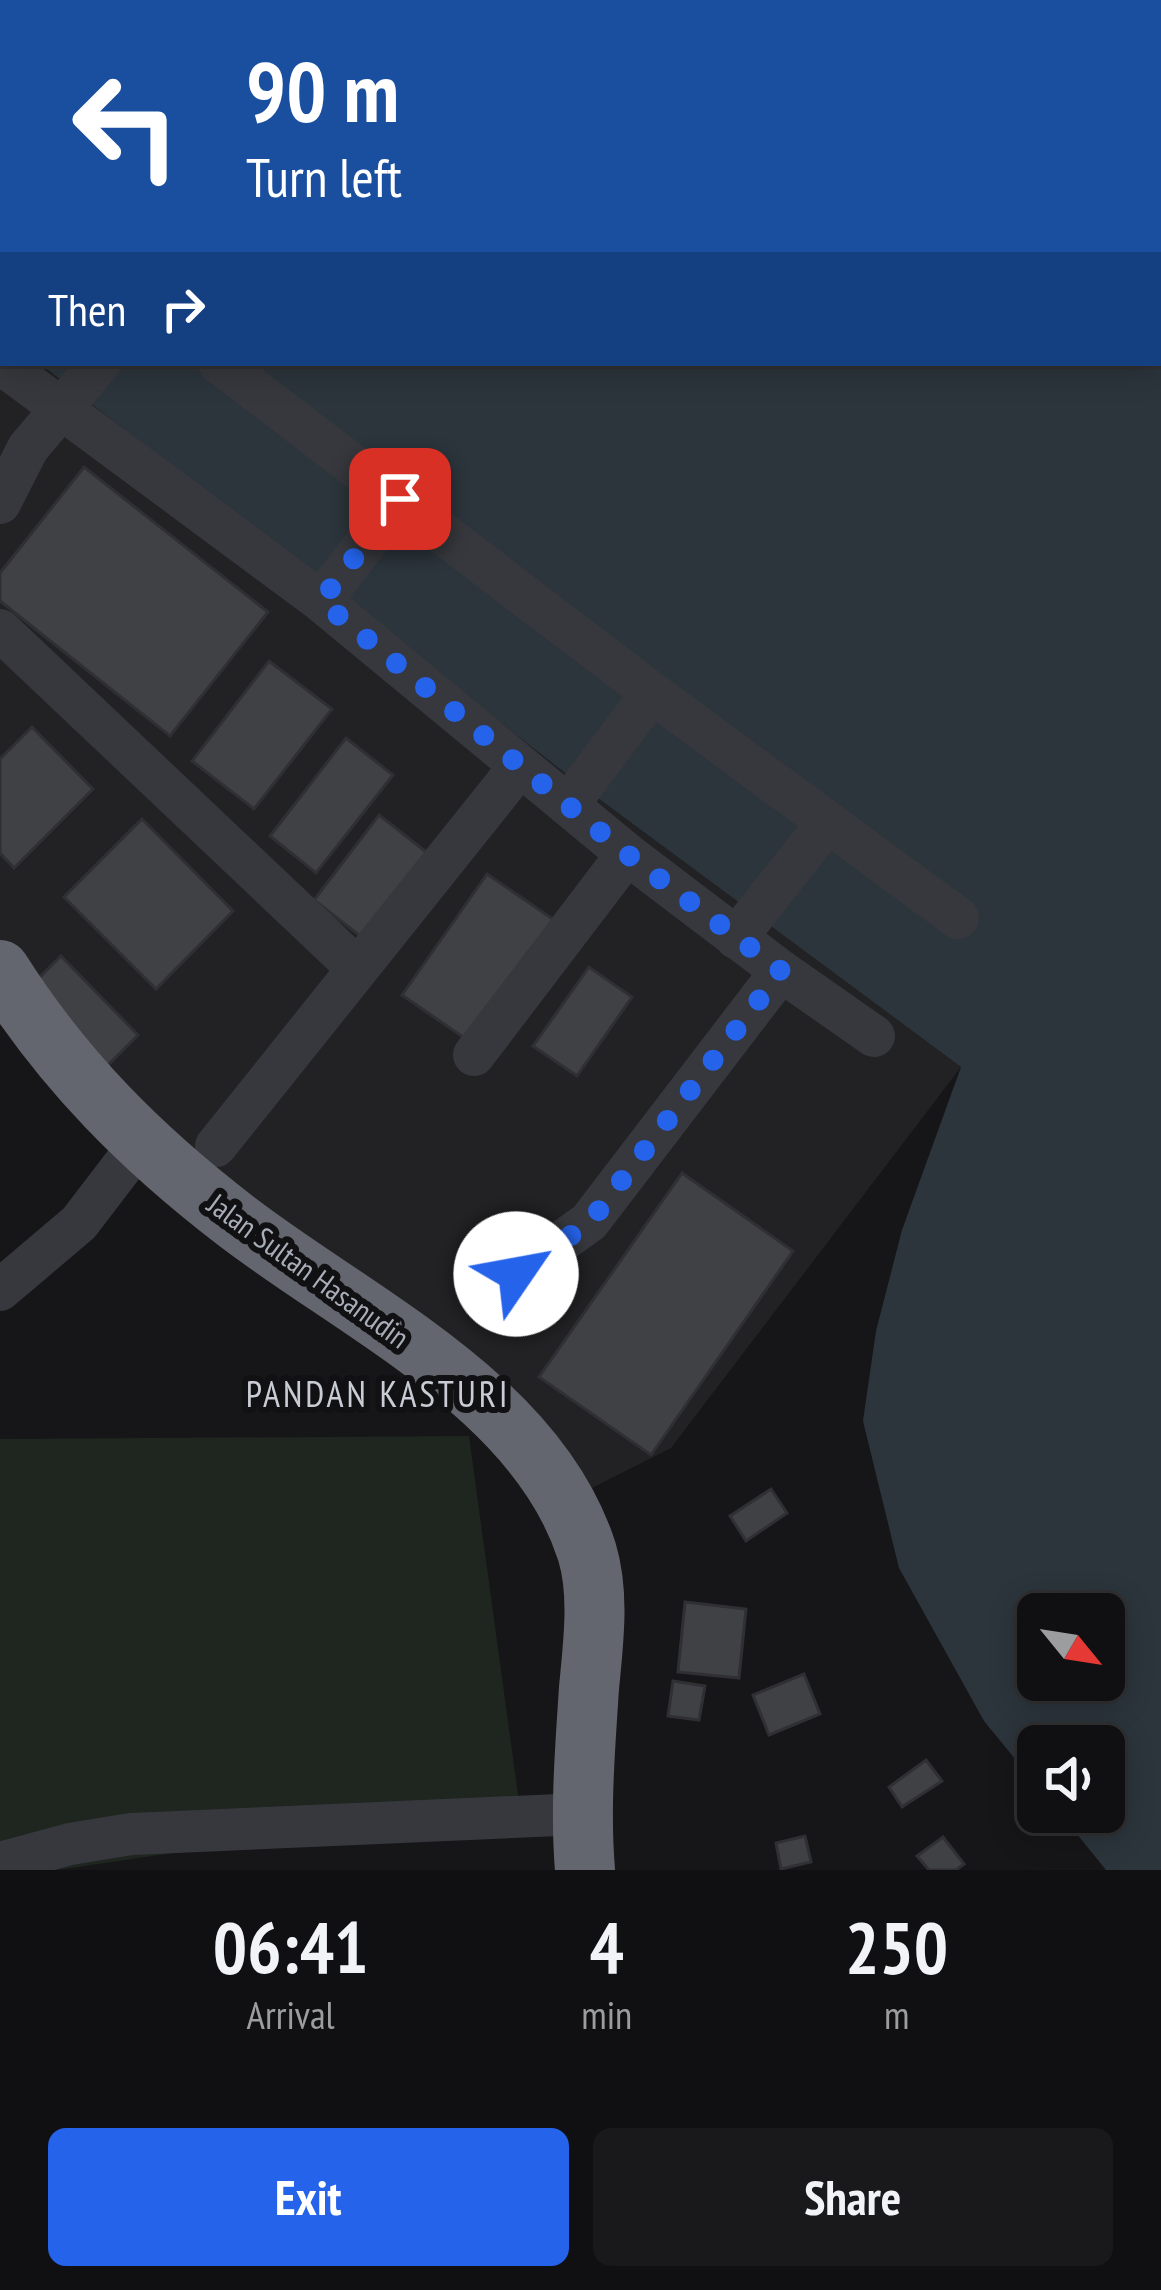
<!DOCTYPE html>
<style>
body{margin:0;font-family:"PT Sans Narrow",sans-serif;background:#19191b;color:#f1f3f6;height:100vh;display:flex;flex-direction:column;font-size:45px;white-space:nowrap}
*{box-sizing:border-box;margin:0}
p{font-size:39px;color:#9c9d9f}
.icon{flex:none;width:66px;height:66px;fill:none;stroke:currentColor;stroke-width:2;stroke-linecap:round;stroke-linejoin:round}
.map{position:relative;height:1870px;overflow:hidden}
.side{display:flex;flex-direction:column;background:#101012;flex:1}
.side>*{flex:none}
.guide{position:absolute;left:0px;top:0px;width:1161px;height:366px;box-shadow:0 6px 30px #0003,0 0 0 3px #303032;background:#1a4fa0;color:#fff;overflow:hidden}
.needle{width:78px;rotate:120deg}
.tools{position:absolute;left:1017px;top:1593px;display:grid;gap:24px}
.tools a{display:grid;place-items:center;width:108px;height:108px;border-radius:18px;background:#101012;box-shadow:0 6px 30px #0003,0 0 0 3px #303032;font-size:60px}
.pin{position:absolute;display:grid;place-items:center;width:102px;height:102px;color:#fff;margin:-51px;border-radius:24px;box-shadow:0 6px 18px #0006}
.me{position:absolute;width:132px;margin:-66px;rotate:57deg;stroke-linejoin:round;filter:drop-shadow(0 0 9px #0008)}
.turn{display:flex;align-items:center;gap:42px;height:252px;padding:0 48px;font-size:54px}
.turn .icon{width:156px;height:156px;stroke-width:2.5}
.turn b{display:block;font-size:84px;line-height:102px}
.then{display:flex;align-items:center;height:114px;padding:0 48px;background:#0003;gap:24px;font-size:45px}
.eta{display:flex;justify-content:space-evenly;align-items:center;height:204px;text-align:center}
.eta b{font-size:72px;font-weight:600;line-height:84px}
.button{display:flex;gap:24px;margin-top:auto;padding:24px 48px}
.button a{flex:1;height:138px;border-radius:18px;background:#2563eb;color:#fff;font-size:48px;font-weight:600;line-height:138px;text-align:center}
.button a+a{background:#19191b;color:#f1f3f6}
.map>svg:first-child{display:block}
</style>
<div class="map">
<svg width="1161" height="1870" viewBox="0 0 1161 1870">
<rect width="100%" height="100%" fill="#161618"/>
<!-- built -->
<polygon fill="#222225" points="0,332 3,363 39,363 583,787 961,1067 671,1448 592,1488 534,1418 188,1154 0,955"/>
<!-- green -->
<polygon fill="#1e261f" points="469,1436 519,1802 57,1870 0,1870 0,1439"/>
<!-- water -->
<path fill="#2c353c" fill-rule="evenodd" d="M0 0H1161V1870H1106L1059 1812H1104V1746H1038V1787L984 1721 899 1568 863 1421 876 1331 902 1230 961 1067 583 787 39 363H1158V3H3V334ZM1038 1614H1104V1680H1038Z"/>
<!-- building -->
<g fill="#404145" stroke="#303034" stroke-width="3">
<polygon points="84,467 268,612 170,736 0,601 0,573"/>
<polygon points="269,661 332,709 254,809 192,761"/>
<polygon points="32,727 93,789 14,868 0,853 0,759"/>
<polygon points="346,738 393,775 316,873 270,836"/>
<polygon points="379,815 434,858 369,943 314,900"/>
<polygon points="142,819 233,911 156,989 64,897"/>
<polygon points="487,874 560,924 476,1046 402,995"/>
<polygon points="61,956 138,1035 105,1068 28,989"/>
<polygon points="589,967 632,997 577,1076 533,1046"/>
<polygon points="682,1173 793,1251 651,1455 539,1377"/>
<polygon points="771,1489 787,1513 746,1541 730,1516"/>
<polygon points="685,1602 746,1609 739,1678 678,1672"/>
<polygon points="804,1674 820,1714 769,1735 753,1695"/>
<polygon points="673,1681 705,1686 699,1720 668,1716"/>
<polygon points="926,1760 942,1781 902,1807 889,1787"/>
<polygon points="805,1836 811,1862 781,1869 776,1843"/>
<polygon points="943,1837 964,1864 956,1870 929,1870 917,1856"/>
</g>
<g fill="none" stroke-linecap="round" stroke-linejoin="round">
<!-- minor -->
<g stroke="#37383d" stroke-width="42">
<polyline points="0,363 321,601 627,854 781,971 874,1036"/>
<polyline points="219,363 652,693 958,918"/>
<polyline points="0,503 28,448 100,363"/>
<polyline points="321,601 400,499"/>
<polyline points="0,630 357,968"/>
<polyline points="568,805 652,693"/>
<polyline points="736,938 827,823"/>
<polyline points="474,1055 627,854"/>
<polyline points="216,1146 520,766"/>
<polyline points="489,1276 516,1274 589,1222 781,971"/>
<polyline points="0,1290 79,1223 141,1142"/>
<polyline points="0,1863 70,1844 131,1834 580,1814"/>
</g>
<!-- highway -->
<path stroke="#63666e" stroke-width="60" d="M0 970C64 1071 141 1148 236 1221 357 1314 538 1397 587 1552 600 1595 593 1645 589 1688 585 1750 580 1809 585 1870"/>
</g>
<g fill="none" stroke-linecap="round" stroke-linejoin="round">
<!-- route -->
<polyline stroke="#2563eb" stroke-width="21" stroke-dasharray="0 37.8" points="400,499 321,601 627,854 781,971 590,1222 516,1274"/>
</g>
<g text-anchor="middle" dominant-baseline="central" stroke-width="12" stroke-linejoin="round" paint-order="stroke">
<!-- street labels -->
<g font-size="30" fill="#a8adb8" stroke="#111113">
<text transform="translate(309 1270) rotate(36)">Jalan Sultan Hasanudin</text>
</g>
<!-- quarter labels -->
<g font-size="36" letter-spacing="3" fill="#c9ccd4" stroke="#111113">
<text x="378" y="1393">PANDAN KASTURI</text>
</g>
</g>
</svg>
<div class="tools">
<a><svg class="needle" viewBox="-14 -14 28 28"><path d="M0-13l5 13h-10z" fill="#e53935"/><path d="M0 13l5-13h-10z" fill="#9c9d9f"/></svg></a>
<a><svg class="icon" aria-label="sound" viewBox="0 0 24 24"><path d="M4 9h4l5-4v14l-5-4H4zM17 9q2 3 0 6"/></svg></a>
</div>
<div class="pin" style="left:400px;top:499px;background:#d93025"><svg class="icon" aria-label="arrive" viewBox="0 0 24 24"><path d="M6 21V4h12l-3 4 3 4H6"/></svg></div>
<svg class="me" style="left:516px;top:1274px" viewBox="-20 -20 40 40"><circle r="19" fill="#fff"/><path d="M0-13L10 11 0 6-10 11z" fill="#2563eb"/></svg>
<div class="guide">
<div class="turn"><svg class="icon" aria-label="left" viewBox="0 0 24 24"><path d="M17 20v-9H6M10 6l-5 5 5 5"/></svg><div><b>90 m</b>Turn left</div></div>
<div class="then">Then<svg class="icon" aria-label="right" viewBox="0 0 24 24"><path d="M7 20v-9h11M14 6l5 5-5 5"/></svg></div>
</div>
</div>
<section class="side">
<div class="eta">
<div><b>06:41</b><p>Arrival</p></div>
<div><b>4</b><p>min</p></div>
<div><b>250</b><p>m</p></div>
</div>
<div class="button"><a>Exit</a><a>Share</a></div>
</section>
